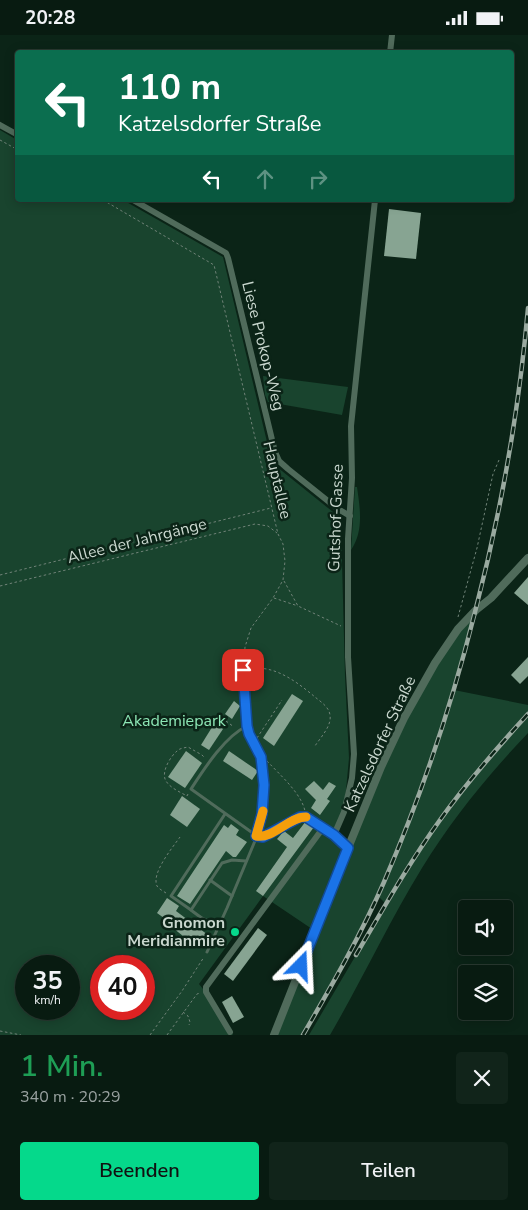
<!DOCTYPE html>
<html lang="de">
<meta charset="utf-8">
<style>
body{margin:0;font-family:"Nunito Sans",sans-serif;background:#11241a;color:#f1f3f6;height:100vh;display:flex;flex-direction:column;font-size:19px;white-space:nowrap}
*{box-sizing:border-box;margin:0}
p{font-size:16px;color:#98a19f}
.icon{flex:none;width:28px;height:28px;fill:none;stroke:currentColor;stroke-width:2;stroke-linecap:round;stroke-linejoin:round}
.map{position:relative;height:1000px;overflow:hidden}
.details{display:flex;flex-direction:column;background:#081b11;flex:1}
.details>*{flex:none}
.guide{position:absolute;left:15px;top:15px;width:499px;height:152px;border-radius:5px;box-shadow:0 2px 12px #0003,0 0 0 1px #293931;background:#0b6e4f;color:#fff;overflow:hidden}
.fabs{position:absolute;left:458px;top:865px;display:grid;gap:10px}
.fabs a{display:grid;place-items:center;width:55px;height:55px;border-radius:5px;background:#081b11;box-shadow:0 2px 12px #0003,0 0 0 1px #293931;font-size:25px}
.speed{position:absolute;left:15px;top:920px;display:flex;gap:10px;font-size:25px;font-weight:700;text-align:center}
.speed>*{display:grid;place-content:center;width:65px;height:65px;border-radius:50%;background:#081b11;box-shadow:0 2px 12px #0003,0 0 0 1px #293931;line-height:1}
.speed small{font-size:12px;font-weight:400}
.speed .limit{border:8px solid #d22;background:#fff;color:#111}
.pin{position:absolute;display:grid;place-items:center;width:42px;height:42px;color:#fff;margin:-21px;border-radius:10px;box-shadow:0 2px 8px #0006}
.me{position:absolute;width:55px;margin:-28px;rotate:21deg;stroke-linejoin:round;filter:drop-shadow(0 0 4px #0008)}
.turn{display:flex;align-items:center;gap:18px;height:105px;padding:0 20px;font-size:22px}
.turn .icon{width:65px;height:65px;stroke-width:2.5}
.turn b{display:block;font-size:35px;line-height:42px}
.lanes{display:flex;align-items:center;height:48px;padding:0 20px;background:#0003;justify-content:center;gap:25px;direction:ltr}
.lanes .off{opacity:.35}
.round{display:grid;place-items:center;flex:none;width:52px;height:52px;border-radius:5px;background:#11241a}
.overview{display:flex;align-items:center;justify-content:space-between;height:85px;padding:0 20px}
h1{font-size:30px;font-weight:600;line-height:38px;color:#1e9e55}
.button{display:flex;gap:10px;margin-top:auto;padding:10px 20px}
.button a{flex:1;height:58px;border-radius:5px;background:#05d98b;color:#111;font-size:20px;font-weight:600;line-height:58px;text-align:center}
.button a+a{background:#11241a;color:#f1f3f6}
.status{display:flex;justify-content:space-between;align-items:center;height:35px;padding:0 25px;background:#081b11;direction:ltr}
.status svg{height:14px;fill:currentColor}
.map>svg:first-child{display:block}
</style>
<div class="status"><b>20:28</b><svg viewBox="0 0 49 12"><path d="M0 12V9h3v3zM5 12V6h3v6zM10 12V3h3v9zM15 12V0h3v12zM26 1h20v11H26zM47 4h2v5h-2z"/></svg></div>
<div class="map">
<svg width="528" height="1000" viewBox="0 0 528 1000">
<rect width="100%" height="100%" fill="#0b2417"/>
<!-- green -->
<g fill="#19442e" fill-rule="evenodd">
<path d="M0 95 17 105 18 165H123L223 222 272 428 338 481 341 488 345 641 349 723 344 777 334 800 347 813 381 732 435 628 476 575 454 655 528 670V698C489 739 452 784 422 833 389 887 362 945 330 1000H309L386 869 378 861 350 917 303 1000H274L315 896 263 861 199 949 211 964 233 1000H0ZM26 931H69V974H26ZM101 931H144V974H101Z"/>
<polygon points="263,341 348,352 342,380 268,367 265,360"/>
<path d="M355 452H357C360 473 364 496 351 515Z"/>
</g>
<!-- building -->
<g fill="#87a492">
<polygon points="389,174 421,178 416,224 384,221"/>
<polygon points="528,542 528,570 514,558"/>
<polygon points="528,622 528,641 520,649 511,640"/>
<polygon points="292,659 303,666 274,711 263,703"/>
<polygon points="234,666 240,671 232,684 225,679"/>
<polygon points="214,689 223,694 209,715 201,710"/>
<polygon points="186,716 202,728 185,753 168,742"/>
<polygon points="229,716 258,736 252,745 223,726"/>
<polygon points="314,746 323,755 329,747 336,751 327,764 330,766 320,780 311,773 316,765 305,754"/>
<polygon points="182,761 200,774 187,792 170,780"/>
<polygon points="306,786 314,792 263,861 256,856 287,812 277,804 284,796 293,803"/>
<polygon points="231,789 239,795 236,800 247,807 236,822 233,822 226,816 190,869 177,861 224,790 228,793"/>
<polygon points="167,863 179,871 176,876 208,900 198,913 173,893 175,891 157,878"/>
<polygon points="258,893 267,900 233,946 224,939"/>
<polygon points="232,961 244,982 233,988 222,967"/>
</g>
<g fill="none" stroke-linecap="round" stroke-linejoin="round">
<!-- path -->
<g stroke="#708378" stroke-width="1" stroke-dasharray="2.5 2.5" stroke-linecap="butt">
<polyline points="0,105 18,115"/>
<polyline points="103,165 214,230 278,499 283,509 285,526 283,545 273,563 251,593 245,612 244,629"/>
<polyline points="0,540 271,473"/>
<polyline points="284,546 298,571 341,591"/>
<polyline points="0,551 255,489 268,491 277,498"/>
<polyline points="274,563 298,571"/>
<polyline points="458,582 477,513 493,439 499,425"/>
<path d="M249 634C274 629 297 647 315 662 321 667 329 672 330 680 332 691 320 703 315 711"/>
<polyline points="222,683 234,692"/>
<polyline points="257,703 282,665"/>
<path d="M267 726C280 740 301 758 305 776"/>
<path d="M188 759 187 761C180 757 168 752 165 744 162 735 171 721 177 716 180 713 184 713 188 712L202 720 205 723"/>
<path d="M166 858C163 856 159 854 157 851 151 838 173 812 180 802"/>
<polyline points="183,977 188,981 190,987 189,990"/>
<polyline points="0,996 21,1000"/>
<polyline points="150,1000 182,956 204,922"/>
<polyline points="167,1000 197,959 200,958"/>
</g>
<!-- service -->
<g stroke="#506b5b" stroke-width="3">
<path d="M247 691C225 701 204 734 191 754L257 801 263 802 299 782H307L323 793"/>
<polyline points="210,845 232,861"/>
<polyline points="191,875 171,861 225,779"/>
<path d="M222 885C205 888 203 884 191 875L222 828 232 825 246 826"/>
<polyline points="207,917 227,873 257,801 262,779 265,750 261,722 249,699 247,691 243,635"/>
</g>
<!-- minor -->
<g stroke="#506b5b" stroke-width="6">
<polyline points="390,18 392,0"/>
<polyline points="0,90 18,100"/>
<polyline points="133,165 226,218 228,223 275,417 279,426 288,434 338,474 350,481"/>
<polyline points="334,800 344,777 352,743 354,719 348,622 348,504 352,443 351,391 375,165"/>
<polyline points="230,997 206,957 206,952 323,793 334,800 348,813"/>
</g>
<!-- tertiary -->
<polyline stroke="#506b5b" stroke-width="8" points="274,1000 348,813 381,732 404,683 435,628 458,594 476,575 491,563 528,523"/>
<defs>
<g id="rail">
<path d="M356 920C383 874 409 828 440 785 467 747 497 713 528 679"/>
<path d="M303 1000C332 950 361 900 384 847 422 759 452 669 475 577 501 477 519 376 528 273"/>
</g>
</defs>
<!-- rail casing -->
<use href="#rail" stroke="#9aaaa0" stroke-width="4.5"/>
<!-- rail -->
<use href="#rail" stroke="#0b2417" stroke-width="2.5" stroke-dasharray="8" stroke-linecap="butt"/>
</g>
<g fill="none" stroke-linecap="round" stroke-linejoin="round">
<defs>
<polyline id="route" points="243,635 247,691 249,699 261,722 264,750 262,779 256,801 263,802 300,782 306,782 334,800 348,813 301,931"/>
</defs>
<!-- route casing -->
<use href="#route" stroke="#114b97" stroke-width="12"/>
<!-- route -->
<use href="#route" stroke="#1a73e8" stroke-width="9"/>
<!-- slow -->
<path stroke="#f59e0b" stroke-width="9" d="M263 776 256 801C274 804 288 782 306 782"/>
</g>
<!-- markers -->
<circle fill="#05d98b" stroke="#0b2417" stroke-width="2" cx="235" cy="897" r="5"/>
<g text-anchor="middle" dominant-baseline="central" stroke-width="5" stroke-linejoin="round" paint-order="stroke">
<!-- street labels -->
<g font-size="16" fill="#c9d7ce" stroke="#0b2417">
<text transform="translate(263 311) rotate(76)">Liese Prokop-Weg</text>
<text transform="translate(277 445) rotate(77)">Hauptallee</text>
<text transform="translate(336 483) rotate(-88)">Gutshof-Gasse</text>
<text transform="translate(137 506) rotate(-14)">Allee der Jahrgänge</text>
<text transform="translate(380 709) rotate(-65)">Katzelsdorfer Straße</text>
</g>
<!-- park labels -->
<g font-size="16" fill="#8de6b5" stroke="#0b2417">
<text x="174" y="686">Akademiepark</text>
</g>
<!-- poi labels -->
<g font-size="16" font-weight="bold" fill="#c9d7ce" stroke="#0b2417" text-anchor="end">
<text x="225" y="888">Gnomon<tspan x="225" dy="18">Meridianmire</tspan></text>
</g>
</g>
</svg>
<div class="fabs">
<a><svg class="icon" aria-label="sound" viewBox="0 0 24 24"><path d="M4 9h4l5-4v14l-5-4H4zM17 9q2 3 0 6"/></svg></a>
<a><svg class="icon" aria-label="layers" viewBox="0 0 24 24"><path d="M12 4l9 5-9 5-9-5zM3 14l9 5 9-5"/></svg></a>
</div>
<div class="speed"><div>35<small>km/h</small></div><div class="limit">40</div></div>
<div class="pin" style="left:243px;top:635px;background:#d93025"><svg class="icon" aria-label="arrive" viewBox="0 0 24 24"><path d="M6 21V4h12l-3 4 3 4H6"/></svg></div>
<svg class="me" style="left:301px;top:931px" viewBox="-20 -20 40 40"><path d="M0-17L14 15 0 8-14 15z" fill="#1a73e8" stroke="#fff" stroke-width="4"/></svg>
<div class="guide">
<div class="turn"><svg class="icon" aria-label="left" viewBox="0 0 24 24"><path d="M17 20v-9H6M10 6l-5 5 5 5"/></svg><div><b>110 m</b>Katzelsdorfer Straße</div></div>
<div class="lanes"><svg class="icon" aria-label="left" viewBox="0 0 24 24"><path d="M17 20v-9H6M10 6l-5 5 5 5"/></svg><svg class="icon off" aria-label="ahead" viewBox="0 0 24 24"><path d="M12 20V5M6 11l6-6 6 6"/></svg><svg class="icon off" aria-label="right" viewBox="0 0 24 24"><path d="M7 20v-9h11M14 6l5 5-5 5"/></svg></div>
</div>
</div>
<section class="details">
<div class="overview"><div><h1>1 Min.</h1><p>340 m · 20:29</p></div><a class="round"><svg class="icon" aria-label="close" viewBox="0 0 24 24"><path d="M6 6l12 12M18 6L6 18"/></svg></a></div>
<div class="button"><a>Beenden</a><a>Teilen</a></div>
</section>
